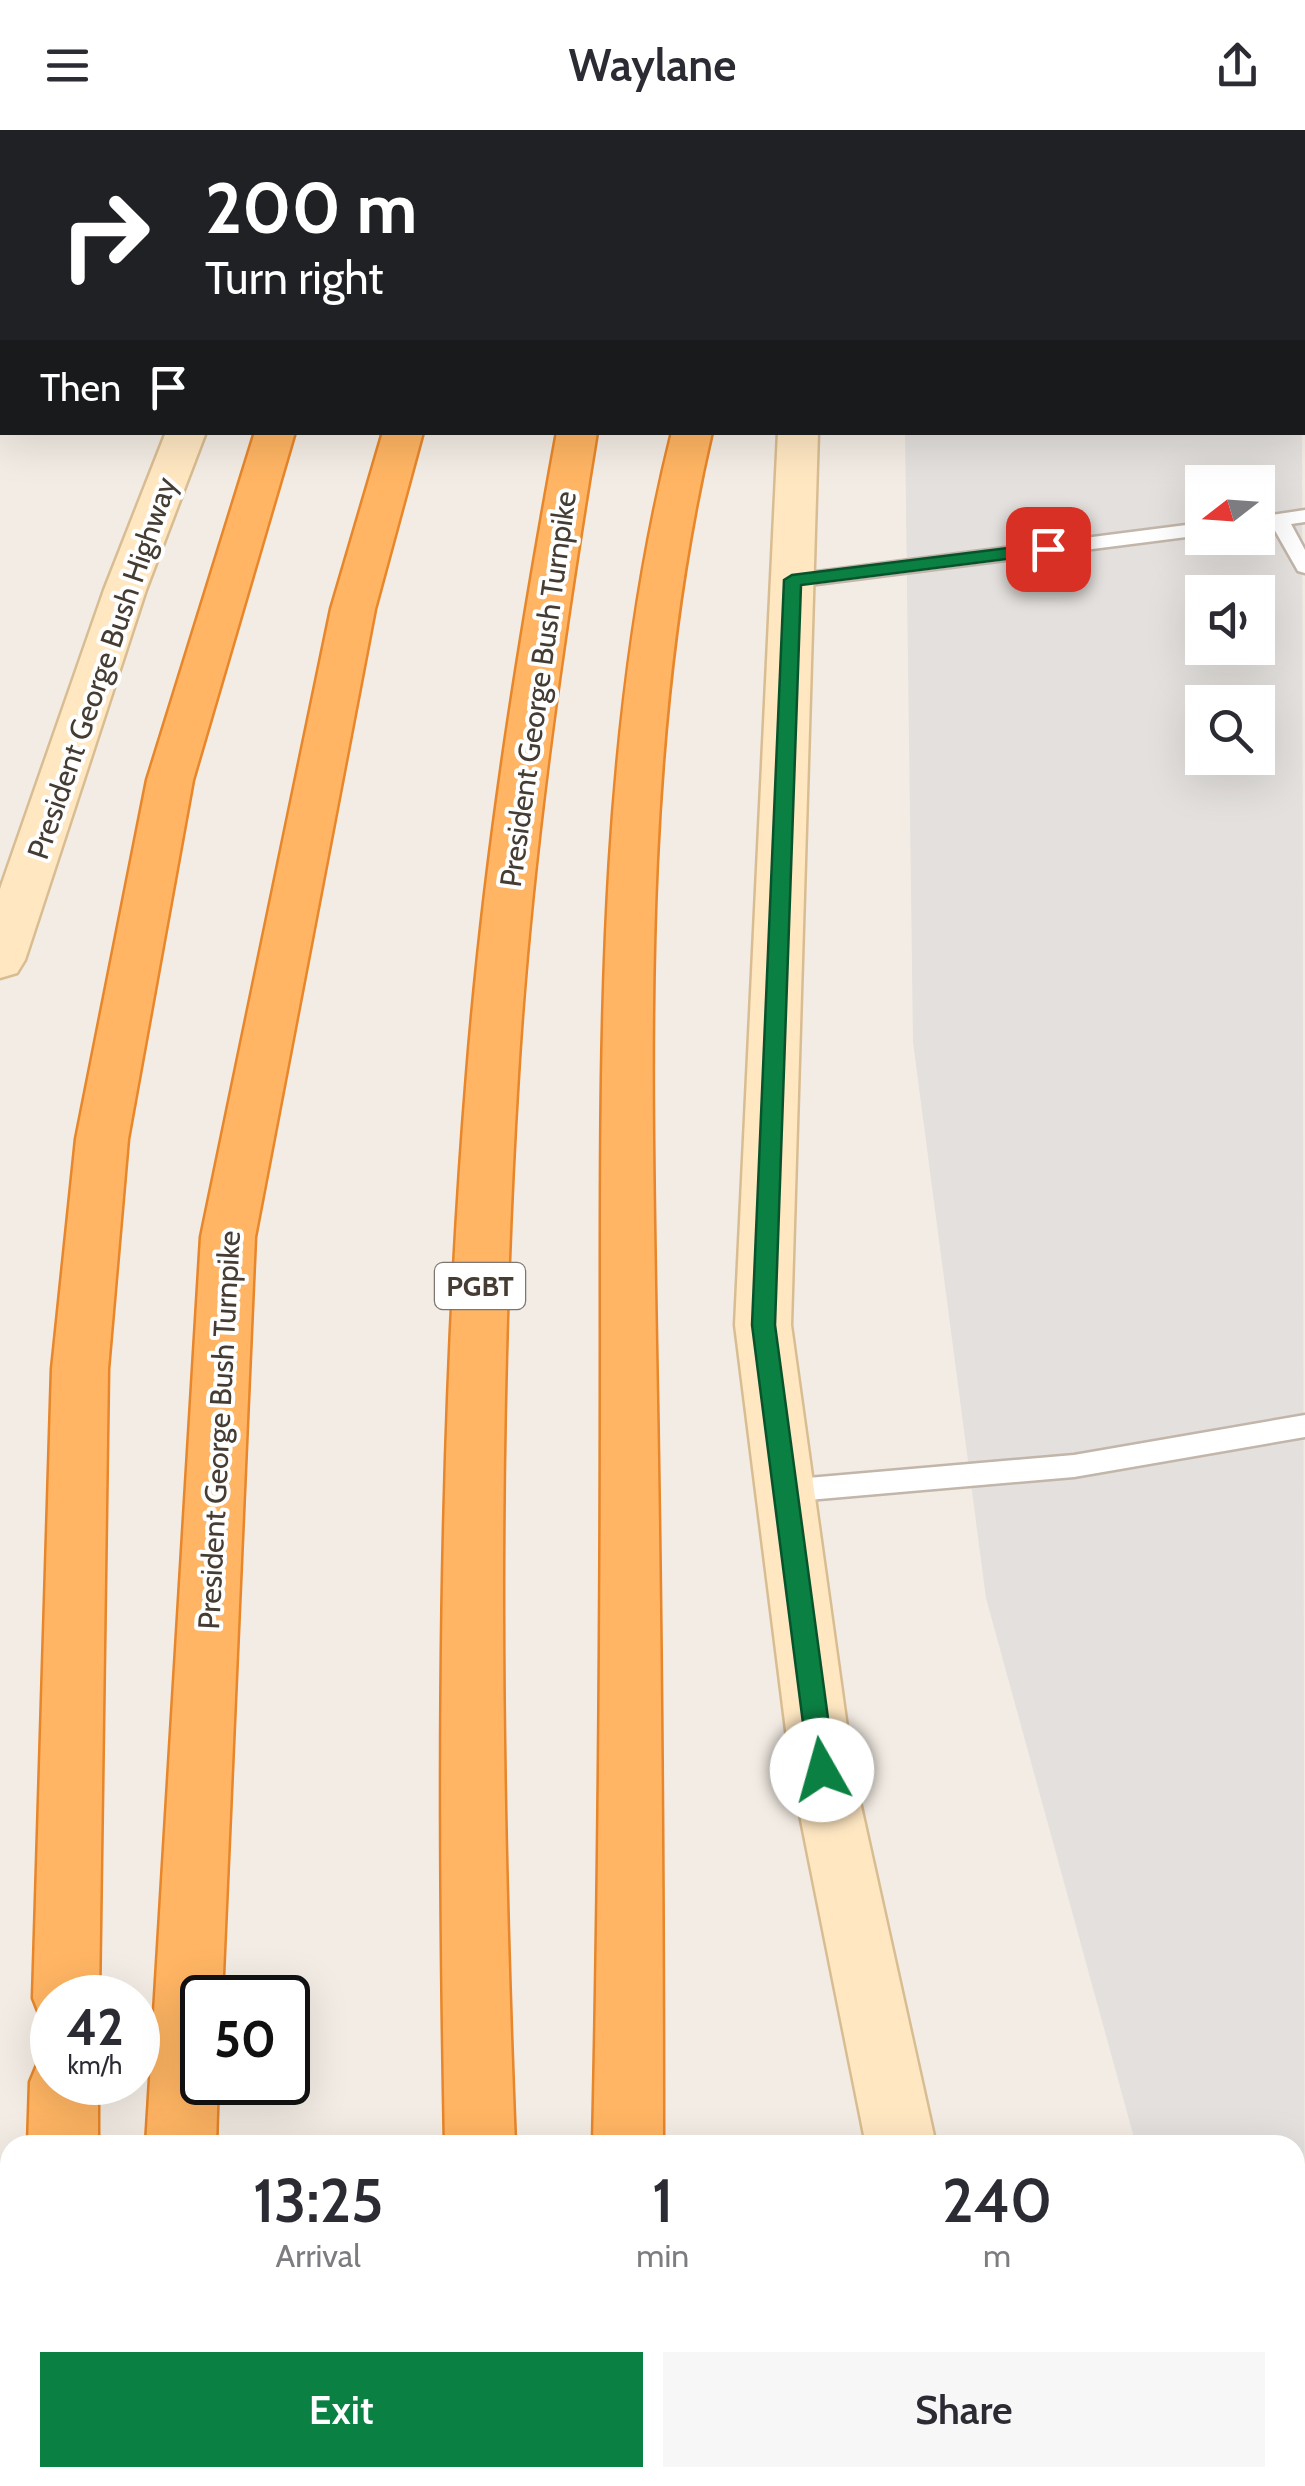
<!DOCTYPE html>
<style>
body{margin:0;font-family:Cabin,sans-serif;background:#f7f7f7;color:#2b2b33;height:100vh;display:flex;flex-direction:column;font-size:38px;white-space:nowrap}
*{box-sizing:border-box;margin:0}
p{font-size:32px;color:#7c7c81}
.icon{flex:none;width:55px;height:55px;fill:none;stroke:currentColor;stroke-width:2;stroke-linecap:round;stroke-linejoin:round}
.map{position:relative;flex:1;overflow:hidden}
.drawer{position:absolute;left:0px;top:2005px;width:1305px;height:352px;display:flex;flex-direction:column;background:#fff;border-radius:30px 30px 0 0;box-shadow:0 10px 40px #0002}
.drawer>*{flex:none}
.hud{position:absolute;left:0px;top:0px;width:1305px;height:305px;box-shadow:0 10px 40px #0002;background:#202124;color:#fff;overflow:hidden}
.needle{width:65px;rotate:253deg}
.buttons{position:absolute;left:1185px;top:335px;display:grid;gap:20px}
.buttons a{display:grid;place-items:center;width:90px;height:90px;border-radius:0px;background:#fff;box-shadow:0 10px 40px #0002;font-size:50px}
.speed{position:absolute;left:30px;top:1845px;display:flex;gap:20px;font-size:50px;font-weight:700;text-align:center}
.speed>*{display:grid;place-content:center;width:130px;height:130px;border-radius:50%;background:#fff;box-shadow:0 10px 40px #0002;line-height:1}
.speed small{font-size:25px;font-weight:400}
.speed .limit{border:5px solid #111;border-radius:15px;background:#fff;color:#111}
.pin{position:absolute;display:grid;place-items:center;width:85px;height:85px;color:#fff;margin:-42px;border-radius:20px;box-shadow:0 5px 15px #0006}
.me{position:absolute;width:110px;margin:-55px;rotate:353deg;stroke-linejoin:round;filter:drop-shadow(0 0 8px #0008)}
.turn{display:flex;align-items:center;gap:35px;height:210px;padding:0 40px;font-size:45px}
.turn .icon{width:130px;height:130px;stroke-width:2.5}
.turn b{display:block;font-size:70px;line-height:85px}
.then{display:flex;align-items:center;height:95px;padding:0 40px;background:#0003;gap:20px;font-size:38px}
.eta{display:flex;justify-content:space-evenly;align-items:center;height:170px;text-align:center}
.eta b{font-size:60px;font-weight:600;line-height:70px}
.action{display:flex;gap:20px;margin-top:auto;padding:20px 40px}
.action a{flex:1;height:115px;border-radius:0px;background:#0b8043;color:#fff;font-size:40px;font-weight:600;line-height:115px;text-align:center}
.action a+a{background:#f7f7f7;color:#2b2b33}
header{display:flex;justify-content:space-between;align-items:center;height:130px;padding:0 40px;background:#fff;font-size:45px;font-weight:600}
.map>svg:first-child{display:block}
</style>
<header><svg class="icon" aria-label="menu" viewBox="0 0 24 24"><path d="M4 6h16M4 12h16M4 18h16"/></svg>Waylane<svg class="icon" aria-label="share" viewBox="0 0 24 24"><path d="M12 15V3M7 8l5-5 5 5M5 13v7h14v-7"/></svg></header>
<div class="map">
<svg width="1305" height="2356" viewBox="0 0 1305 2356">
<rect width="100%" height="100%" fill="#f3ece4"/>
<!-- parking -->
<path fill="#e3e0dd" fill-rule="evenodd" d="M1302 197 1305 2356H1229L1227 2348H1295V2015H1136L986 1468 913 912 905 303 1302 302ZM1202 352H1258V408H1202ZM1202 462H1258V518H1202ZM1202 572H1258V628H1202Z"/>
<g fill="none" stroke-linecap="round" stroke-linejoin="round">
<defs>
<g id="service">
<rect x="0" y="94" width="2" height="10"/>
<rect x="0" y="142" width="2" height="10"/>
<rect x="0" y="176" width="2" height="10"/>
<polygon points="1305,380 1305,392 1291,394 1305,420 1305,443 1298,441 1273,397 1258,399 1258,387"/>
<polygon points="1202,393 1202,405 793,457 783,451 793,445"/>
<polygon points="1305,1285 1305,1307 1074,1347 785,1372 776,1369 772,1361 776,1353 785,1350 1074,1325"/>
</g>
<g id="secondary">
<polygon points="166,302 206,302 146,460 25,830 17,843 0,848 0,759 104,460"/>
<polygon points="778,302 818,302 791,1195 853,1640 936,2015 866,2015 791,1640 735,1195"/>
<polygon points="942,2348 1017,2348 1020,2356 944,2356"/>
</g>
<g id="motorway">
<rect x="343" y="0" width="34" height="2"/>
<polygon points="255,302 295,302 193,650 128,1009 108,1239 99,1868 52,1868 52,1895 42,1891 33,1868 52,1239 76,1009 147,650"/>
<polygon points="383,302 423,302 375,479 255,1107 222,1868 202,1868 202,1952 218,1952 216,2015 146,2015 201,1107 331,479"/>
<path d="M557 302H597C562 516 531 729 518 945 496 1302 501 1658 515 2015H445C438 1658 438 1301 467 944 484 728 518 515 557 302Z"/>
<path d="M672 302H712C642 602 651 908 656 1213 661 1480 663 1747 663 2015H593C599 1747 601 1480 601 1212 601 907 597 601 672 302Z"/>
<polygon points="52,1923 52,1952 98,1952 98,2015 28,2015 30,1952 40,1928"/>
<polygon points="48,2348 123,2348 125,2356 49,2356"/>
<polygon points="126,2348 202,2348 201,2356 125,2356"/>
<polygon points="456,2348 531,2348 532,2356 456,2356"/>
<polygon points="586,2348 661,2348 662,2356 586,2356"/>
</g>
</defs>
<!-- service casing -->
<use href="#service" stroke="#c2b5a9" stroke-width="5"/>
<!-- secondary casing -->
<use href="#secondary" stroke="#d9bd92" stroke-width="5"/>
<!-- motorway casing -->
<use href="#motorway" stroke="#e7862a" stroke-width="5"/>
<!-- service -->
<use href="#service" fill="#fff" fill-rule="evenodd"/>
<!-- secondary -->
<use href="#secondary" fill="#ffe7c2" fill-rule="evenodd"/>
<!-- motorway -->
<use href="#motorway" fill="#ffb563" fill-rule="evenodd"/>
</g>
<!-- route -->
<polygon fill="#0b8043" stroke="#07532c" stroke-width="2.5" points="1048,413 1057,419 1054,423 801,455 775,1195 835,1640 831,1649 822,1652 813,1649 809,1640 752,1195 784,450 792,445"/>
<g text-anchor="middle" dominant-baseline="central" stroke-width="8" stroke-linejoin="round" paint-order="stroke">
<!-- shield labels -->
<rect fill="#fff" stroke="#7d7670" stroke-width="2.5" x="435" y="1133" width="90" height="46" rx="8"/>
<g font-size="28" font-weight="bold" fill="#453c33">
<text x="480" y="1156">PGBT</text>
</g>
<!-- street labels -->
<g font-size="30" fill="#453c33" stroke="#fff">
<text transform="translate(102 538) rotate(-71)">President George Bush Highway</text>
<text transform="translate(538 559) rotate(-82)">President George Bush Turnpike</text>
<text transform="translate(219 1300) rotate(-87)">President George Bush Turnpike</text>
</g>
</g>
</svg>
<div class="buttons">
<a><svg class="needle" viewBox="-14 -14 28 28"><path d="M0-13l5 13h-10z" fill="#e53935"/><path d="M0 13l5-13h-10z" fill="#7c7c81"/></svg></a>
<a><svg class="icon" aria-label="sound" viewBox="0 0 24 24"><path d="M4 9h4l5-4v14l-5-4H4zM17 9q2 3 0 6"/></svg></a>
<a><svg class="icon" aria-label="search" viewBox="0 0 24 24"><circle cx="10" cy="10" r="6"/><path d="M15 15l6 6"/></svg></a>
</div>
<div class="speed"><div>42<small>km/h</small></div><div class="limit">50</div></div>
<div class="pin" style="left:1048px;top:419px;background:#d93025"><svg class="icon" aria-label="arrive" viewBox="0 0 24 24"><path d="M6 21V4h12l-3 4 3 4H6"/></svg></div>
<svg class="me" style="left:822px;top:1640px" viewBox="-20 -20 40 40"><circle r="19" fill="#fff"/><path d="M0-13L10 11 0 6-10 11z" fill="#0b8043"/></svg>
<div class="hud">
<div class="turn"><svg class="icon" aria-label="right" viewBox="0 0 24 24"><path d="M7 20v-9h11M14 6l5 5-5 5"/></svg><div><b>200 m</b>Turn right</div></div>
<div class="then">Then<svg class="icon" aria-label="arrive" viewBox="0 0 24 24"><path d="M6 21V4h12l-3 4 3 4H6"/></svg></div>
</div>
<section class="drawer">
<div class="eta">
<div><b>13:25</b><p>Arrival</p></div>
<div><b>1</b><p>min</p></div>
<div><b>240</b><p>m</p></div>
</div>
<div class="action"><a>Exit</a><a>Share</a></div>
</section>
</div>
